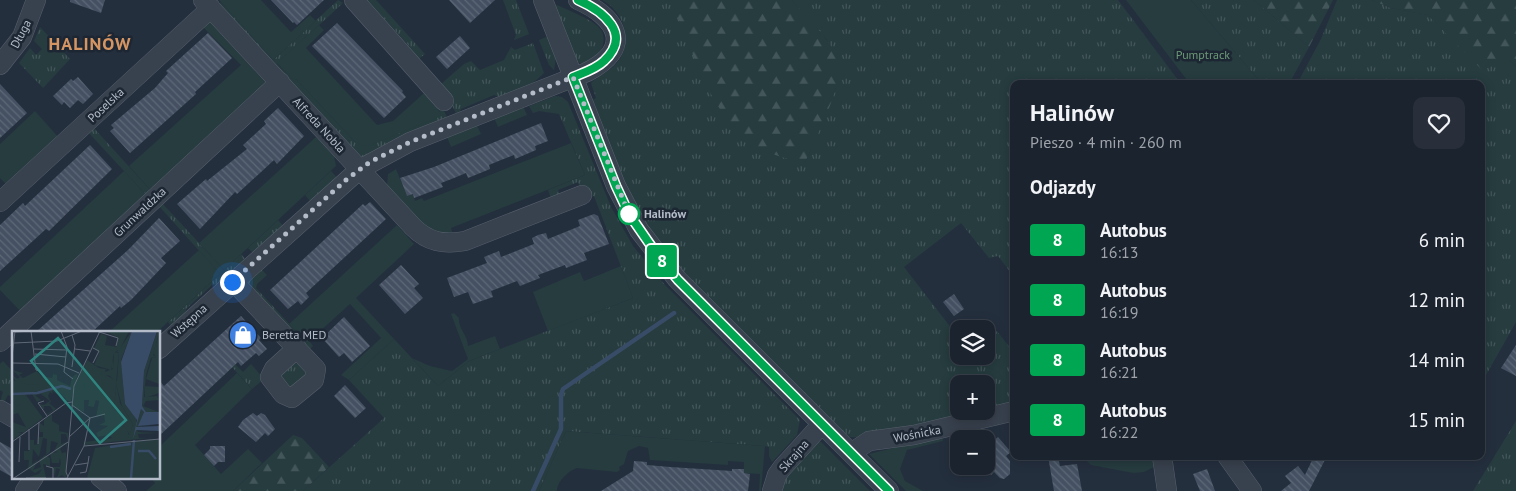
<!DOCTYPE html>
<html lang="pl">
<head>
<meta charset="utf-8">
<style>
	body { margin:0; font-family:"PT Sans",sans-serif; background:#282f3a; color:#f1f3f6; height:100vh; display:flex; flex-direction:column; font-size:19px; white-space:nowrap }
	* { box-sizing:border-box; margin:0 }
	p { font-size:16px; color:#a0a4aa }
	.icon { flex:none; width:28px; height:28px; fill:none; stroke:currentColor; stroke-width:2; stroke-linecap:round; stroke-linejoin:round }
	.map { position:relative; flex:1; overflow:hidden }
	.drawer { position:absolute; left:1010px; top:80px; width:475px; height:380px; display:flex; flex-direction:column; background:#1b232e; border-radius:10px; box-shadow:0 2px 12px #0003,0 0 0 1px #39404a }
	.drawer>* { flex:none }
	.badge { padding:0 10px; border-radius:4px; font-size:18px; line-height:32px }
	.fabs { position:absolute; left:950px; top:320px; display:grid; gap:10px }
	.fabs a { display:grid; place-items:center; width:45px; height:45px; border-radius:10px; background:#1b232e; box-shadow:0 2px 12px #0003,0 0 0 1px #39404a; font-size:25px }
	.you { position:absolute; width:25px; height:25px; margin:-12px; border:4px solid #fff; border-radius:50%; background:#1a73e8; box-shadow:0 0 0 8px #1a73e833 }
	.map>.badge { position:absolute; translate:-50% -50%; box-shadow:0 0 0 2px #fff }
	h2 { padding:0 20px; font-size:19px; line-height:45px }
	.round { display:grid; place-items:center; flex:none; width:52px; height:52px; border-radius:10px; background:#282f3a }
	.overview { display:flex; align-items:center; justify-content:space-between; height:85px; padding:0 20px }
	h1 { font-size:24px; font-weight:600; line-height:38px }
	ul { padding:0; list-style:none }
	li { display:flex; align-items:center; gap:15px; height:60px; padding:0 20px }
	li div { flex:1 }
	li b { display:block; font-size:19px }
	li em { font-style:normal }
	li .badge { min-width:55px; font-weight:700; text-align:center }
	.map>svg:first-child { display:block }
	.grass { fill:url(#grass-tufts) }
	.forest { fill:url(#forest-firs) }
	.green { fill:#263c3f }
	.lines { fill:none; stroke-linecap:round; stroke-linejoin:round }
	.stream { stroke:#394c67; stroke-width:4.5 }
	.building { fill:url(#building-back-hatch) }
	.minor-casing { stroke:#565f6c; stroke-width:20 }
	.minor { stroke:#38414e; stroke-width:19 }
	.line-casing { stroke:#fff; stroke-width:11 }
	.line { stroke:#00a651; stroke-width:8 }
	.walk { stroke:#b4bcc9; stroke-width:5; stroke-dasharray:0 9 }
	.stop-dot { fill:#fff; stroke:#00a651; stroke-width:2.5 }
	.labels { text-anchor:middle; stroke-width:5; stroke-linejoin:round; paint-order:stroke }
	.street-label { font-size:12px; fill:#b4bcc9; stroke:#1d2633 }
	.park-label { font-size:12px; fill:#6b9a76; stroke:#1d2633 }
	.stop-label { font-size:12px; font-weight:bold; fill:#b4bcc9; stroke:#1d2633; text-anchor:start }
	.poi-label { font-size:12px; fill:#b4bcc9; stroke:#1d2633; text-anchor:start }
	.district-label { font-size:18px; font-weight:bold; letter-spacing:1px; fill:#d59563; stroke:#1d2633 }
	.inset-river { fill:none; stroke:#394c67; stroke-width:2.5 }
	.inset-road { fill:none; stroke:#5e6776; stroke-width:1 }
	.view { fill:#308480; fill-opacity:0.15; stroke:#308480; stroke-width:2.5 }
	.inset-edge { fill:none; stroke:#b4bcc9; stroke-width:2.5 }
</style>
</head>
<body>
<div class="map">
<svg width="1516" height="491" viewBox="0 0 1516 491">
	<defs>
		<pattern id="grass-tufts" width="24" height="20" patternUnits="userSpaceOnUse" patternTransform="scale(1.25)"><rect width="24" height="20" fill="#263c3f"/><path d="M3 7l-1-3M5 7V3M7 7l1-3M15 17l-1-3M17 17v-4M19 17l1-3" fill="none" stroke="#435659"/></pattern>
		<pattern id="forest-firs" width="22" height="20" patternUnits="userSpaceOnUse" patternTransform="scale(1.25)"><rect width="22" height="20" fill="#263c3f"/><path d="M5 1l3.5 6h-7zM16 11l3.5 6h-7z" fill="#435659"/></pattern>
		<pattern id="building-back-hatch" width="6" height="6" patternUnits="userSpaceOnUse" patternTransform="scale(1.25)"><rect width="6" height="6" fill="#455162"/><path d="M-1 5l2 2M0 0l6 6M5-1l2 2" fill="none" stroke="#5d6877"/></pattern>
	</defs>
	<rect width="100%" height="100%" fill="#242f3e"/>
	<!-- grass -->
	<path class="grass" d="M338,0L343,3L277,64L294,80L296,79L356,143L440,112L424,93L427,90L443,109L449,121L361,158L219,4L221,2L273,60Z
		M367,0H376L425,54L419,59L408,55L410,47Z
		M503,0H516L529,34L514,40L516,35Z
		M602,0H668L805,163L836,88L827,40L792,0H1118L1181,84H1014V277L998,256L989,258L961,223L904,267L959,338V356H986V340L997,331L1014,353V405L986,411V384H959V411H984C955,418 869,443 844,436L674,265L634,207L591,101L596,98L591,83C598,75 609,72 616,64C634,43 625,12 602,0Z
		M1191,0H1254L1309,47L1289,84H1262Z
		M1337,0H1371L1391,8L1428,15L1464,50L1509,60L1516,66V322L1481,384V84H1297L1321,39Z
		M557,5C567,10 595,20 601,30C610,45 594,68 577,62L555,6Z
		M40,27L70,59L43,88L19,63L30,48L36,55L42,49L34,41Z
		M549,36L556,58L554,70L549,65L539,40Z
		M533,43L544,73L534,82L500,97L494,95L461,109L458,117L441,84L464,64L471,61L480,70L504,60L511,47L515,50Z
		M555,96L562,97L568,102L611,207L633,246L665,285L800,420L797,435L772,462L769,456V447L765,446L566,431L539,491H303L384,418L349,380L394,339L438,386L469,361L633,298L594,196L585,200L578,182L558,190L561,198L552,201L548,190L585,175L559,114L539,111L533,113L529,106Z
		M93,127L153,193L148,197L88,132Z
		M331,171L338,179L311,202L305,195Z
		M162,203L224,270L241,254L247,261L219,285H212L186,309L185,317L173,328L168,322L220,274L159,206Z
		M278,220L284,227L254,254L248,248Z
		M260,268L267,275L257,284L256,288L307,343L309,341L313,346L307,352L248,286L247,280Z
		M3,361L14,373V398L8,395L3,404L0,402L3,392L0,390V364Z
		M293,362L305,367L306,376L291,387L286,385L281,376Z
		M234,363L243,372L251,364L264,379L252,389L231,366Z
		M1516,421V491H1473Z
		M818,442H821L870,491H778L779,485Z"/>
	<!-- forest -->
	<path class="forest" d="M668,0H792C805,15 837,46 839,65C842,88 814,141 805,163C788,159 770,155 755,145C711,117 695,56 675,11Z
		M1254,0H1333L1309,47Z
		M1371,0H1516V66L1509,60L1482,70L1428,15L1391,8Z
		M293,435L302,438L329,467L303,491H233Z"/>
	<!-- green -->
	<path class="green" d="M219,0H261L291,32L310,15L316,21L273,60Z
		M1126,0H1191L1262,84H1190Z
		M210,22L265,82L262,91L153,193L129,166L241,65L202,26Z
		M319,25L324,30L306,48L377,125L393,121L424,93L440,112L441,116L371,145L364,146L356,143L296,79L294,81L277,63Z
		M523,106L527,115L498,127L494,118Z
		M35,111L60,139L7,185L0,178V144Z
		M477,125L481,134L451,147L447,137Z
		M316,137L334,156L336,166L224,270L199,243Z
		M571,143L585,175L451,228L454,238C430,240 403,202 387,185L388,174L396,169L407,196L413,194L415,201L422,198L424,201Z
		M124,171L148,197L23,314L0,290V287Z
		M397,225L414,244L356,298L394,339L349,380L341,375L381,338L350,304L307,343L289,324Z
		M199,250L220,274L157,332H109Z
		M621,266L633,298L548,331L533,292L580,272L584,281Z
		M454,313L459,318C458,329 468,335 468,346L495,336L500,349L469,361L438,386L412,358L430,366L452,371L468,359L451,314Z
		M237,373L252,389L195,445L221,474L248,449L262,463L233,491H146L155,483L150,477H159V447Z
		M566,431L765,446L761,491H759L760,474L744,473V462L728,461V465L650,460L648,448L639,446L628,451L624,464L619,467L620,470L617,472L577,468C568,471 557,482 557,491H539Z
		M942,436L943,441L907,450L900,469L905,481L923,491H906L869,454Z
		M1111,456H1156V466L1144,472L1133,473L1091,465L1087,461Z"/>
	<g class="lines">
		<!-- stream -->
		<path class="stream" d="M533,491L561,429V395L563,389L674,313"/>
	</g>
	<!-- building -->
	<path class="building" d="M70,0H105L101,13L70,2Z
		M271,0H324L297,25L294,22L293,23Z
		M449,0H495L470,23Z
		M337,23L403,91L402,92L406,97L384,118L312,46Z
		M208,33L232,58L195,92L196,94L130,153L110,131L114,128L111,125L155,88L168,73L166,71Z
		M460,36L470,48L447,69L436,57Z
		M78,77L93,94L83,104L78,100L70,108L64,102L62,105L53,96L71,79L73,81Z
		M0,84L27,113L0,138Z
		M278,108L304,136L277,164L274,160L237,194L235,192L200,229L177,204L206,179L207,181L247,149L243,145L266,124L264,121Z
		M541,123L548,141L535,146L536,150L515,159L514,155L501,160L489,165L490,169L468,178L466,173L454,178L441,183L443,187L414,198L413,194L407,196L400,178L434,167Z
		M90,145L112,169L49,231L46,229L0,271V225L23,203L25,206Z
		M370,202L386,219L306,293L309,297L301,305L298,301L288,309L270,290L363,204L365,206Z
		M594,214L598,216L609,244L584,253L587,260L566,268L565,265L538,275L540,278L520,286L517,281L491,291L493,297L473,304L468,292L454,297L447,278L487,263L484,257L499,251L501,257L534,244L532,238L538,235L546,233L548,239L580,226L578,220Z
		M159,218L180,241L161,258L166,263L131,300L121,308L120,306L92,332H36L128,250Z
		M401,265L419,284L414,288L423,298L405,314L379,285Z
		M954,294L964,309L954,316L943,302Z
		M241,316L261,338L259,340L267,349L259,356L256,353L241,366L238,362L159,436V380L164,386Z
		M344,317L370,346L352,362L344,353L339,357L322,338Z
		M1516,345V376L1501,368Z
		M345,385L366,408L355,418L334,396Z
		M253,413L257,416L261,413L265,415L275,429L268,436L265,433L256,442L238,427L243,420Z
		M998,437L1011,452L1006,456L1010,461V474L1004,479L1000,478L994,472L991,475L986,469V447Z
		M0,442L14,450V478L0,470Z
		M210,446H225V462H218L214,466L204,455L210,449Z
		M1048,456H1058L1060,466L1077,464L1082,491H1054Z
		M1314,456H1327L1309,491H1281L1291,483L1285,476L1298,466L1305,475Z
		M634,461L647,462V465L670,467L732,471V469H744V473L750,474L748,491H601L633,471Z
		M1207,469L1215,491H1200L1193,474Z"/>
	<g class="lines">
		<defs>
			<path id="minor" d="M203,0L413,227C428,242 444,245 465,241L582,195
				M354,0L444,101
				M543,0L616,186L639,230L677,279L889,491
				M0,65L22,37L36,0
				M0,202L211,8
				M233,281L314,367L316,369L314,380L292,398L283,394L270,377L274,369L297,348
				M0,342L280,82
				M159,349L360,169L410,142L587,72C634,48 618,18 578,0
				M0,410L14,418
				M851,453L869,441L914,435L1014,411
				M1162,456L1167,491
				M1227,456L1252,491
				M100,477L117,491
				M25,491L34,477
				M772,491L777,475L782,468L822,424"/>
		</defs>
		<!-- minor casing -->
		<use href="#minor" class="minor-casing"/>
		<!-- minor -->
		<use href="#minor" class="minor"/>
	</g>
	<g class="lines">
		<defs>
			<path id="line" d="M578,0C603,11 633,34 604,61C596,69 583,73 573,77L616,186L629,214L658,256L678,280L889,491"/>
		</defs>
		<!-- line casing -->
		<use href="#line" class="line-casing"/>
		<!-- line -->
		<use href="#line" class="line"/>
		<!-- walk -->
		<path class="walk" d="M232,282L347,179L370,162L410,142L573,77L629,214"/>
	</g>
	<!-- icons -->
	<defs>
		<symbol id="shop-disc" viewBox="-11 -11 22 22"><circle r="9.5" fill="#3f7fe0" stroke="#1d2633"/><path d="M-5-2.5h2.3a2.7 3.5 0 0 1 5.4 0H5L5.5 6h-11ZM-1.5-2.5h3a1.5 2.3 0 0 0-3 0Z" fill="#fff"/></symbol>
	</defs>
	<g fill-rule="evenodd">
		<use href="#shop-disc" x="227" y="319" width="32" height="32"/>
	</g>
	<!-- markers -->
	<circle class="stop-dot" cx="629" cy="214" r="10"/>
	<g class="labels">
		<!-- street labels -->
		<g class="street-label">
			<text transform="translate(21 34) rotate(-62)" y="4">Długa</text>
			<text transform="translate(106 105) rotate(-43)" y="4">Poselska</text>
			<text transform="translate(319 125) rotate(47)" y="4">Alfreda Nobla</text>
			<text transform="translate(140 212) rotate(-43)" y="4">Grunwaldzka</text>
			<text transform="translate(189 321) rotate(-42)" y="4">Wstępna</text>
			<text transform="translate(917 434) rotate(-11)" y="4">Wośnicka</text>
			<text transform="translate(794 456) rotate(-49)" y="4">Skrajna</text>
		</g>
		<!-- park labels -->
		<g class="park-label">
			<text x="1203" y="59">Pumptrack</text>
		</g>
		<!-- stop labels -->
		<g class="stop-label">
			<text x="644" y="218">Halinów</text>
		</g>
		<!-- poi labels -->
		<g class="poi-label">
			<text x="262" y="339">Beretta MED</text>
		</g>
		<!-- district labels -->
		<g class="district-label">
			<text x="90" y="50">HALINÓW</text>
		</g>
	</g>
	<!-- overview -->
	<g transform="translate(12 331)">
		<rect width="148" height="148" fill="#242f3e"/>
		<path d="M93,0H107V8L105,20H106L120,0L109,29L113,73L124,87V95L129,78L132,81L127,95L147,93L124,96L126,101L147,102L126,103L127,107H135L73,114V111L100,107L97,104L86,106L84,102L96,95L87,94L93,91L92,84L84,86L87,70L84,69L82,76L76,75L77,69H72V81L60,75L62,56L75,29L87,37L99,39L100,27L90,25L82,17L89,3L95,5L93,14L105,16L107,7ZM104,20L107,22L105,50L94,44L93,39L102,37L100,26ZM104,53L110,75L121,93L117,104L107,79L103,80ZM145,1L147,2L141,24L145,26L139,27L134,44L132,66L145,65L147,69L134,70L131,75L147,81H134L130,75L132,40ZM0,39L11,42L7,44L11,47L25,40L29,45L40,47L41,43L45,44V49L58,55L60,46L66,42L59,70H56L48,58L14,62L13,68L5,76L0,72V48L3,50L8,46ZM40,83V90L47,94V100L56,102V110L54,103H49V113L55,111V118L54,112L48,118L50,122L54,121V147L50,144L45,147L48,138L44,137L43,145L40,136H48L49,132L48,127L47,132H40L38,122L46,121L42,120L46,112L39,110L38,121L34,124L35,108L31,107L27,126L21,118L20,133L26,129L21,139L29,136L27,129L33,124L38,127V135L31,133L34,147L17,146L27,143L30,138L23,142L16,137L17,129H12V120H17L18,109H22V114L26,113L27,106H31V101H28V92L32,95V89Z" fill="#263c3f" fill-rule="evenodd"/>
		<path d="M107,0H117L107,20L104,19ZM147,4V53L134,48L140,27L144,26L141,22ZM102,21L107,22L104,52L108,72L121,93L118,104L109,91L107,79L102,80L104,51L98,45L87,43L101,38ZM81,37V54L73,58L72,52ZM0,44L15,54L27,53L36,59L0,63V54L4,51ZM133,55L147,56V62L133,67ZM14,64L31,87L11,102L10,101H5L10,102L0,110V91L14,96L6,82L0,84V72L6,75Z" fill="#263c3f"/>
		<path d="M91,14L102,21L99,39L82,34ZM48,57L56,69L53,71H52L54,68L46,60L45,63L40,60L41,63L38,61L36,65L39,71L37,72L44,78L35,84L33,80L35,83L41,79L38,75H32V79L27,73L32,74L38,70L29,63L23,64L29,69L25,71L20,63ZM139,108L147,109V147H75L83,117Z" fill="#263c3f"/>
		<path d="M120,0H145L132,40L130,75L134,81H148L147,93L126,95L132,81L129,78L124,96L147,95V100L124,99L121,108L125,89L113,73L109,31Z" fill="#394c67"/>
		<path class="inset-river" d="M0,63L25,62L50,55L59,58M98,116L119,113M126,120H137L144,128M119,147L122,109"/>
		<path class="inset-road" d="M19,0L24,39L28,40M49,0L55,16L52,41L61,48M84,0L106,7L104,15M3,1L20,0M60,4L63,14L60,36M2,12L45,10L70,0M81,17L87,20L81,32M22,18L55,19M63,18L78,20M23,23L54,26M0,26L3,0M0,32L46,33L67,42M32,70L26,72L35,85M60,74L78,87M78,87L93,83M57,106L78,87M0,111L54,72L60,71M26,113L27,91M72,115L148,108M17,119V98M7,131L8,106M63,134L76,132L77,125M34,135L41,137V147M68,142L74,141L76,132M56,146L54,141L62,55L88,0M2,147L56,111M14,147H34M55,147L72,115L78,87"/>
		<path class="view" d="M46,7L114,89L88,112L19,30Z"/>
		<rect width="148" height="148" class="inset-edge"/>
	</g>
</svg>
<div class="fabs">
<a><svg class="icon" aria-label="layers" viewBox="0 0 24 24"><path d="M12 4l9 5-9 5-9-5zM3 14l9 5 9-5"/></svg></a>
<a>+</a>
<a>−</a>
</div>
<div class="you" style="left:232px;top:282px"></div>
<b class="badge" style="left:662px;top:261px;background:#00a651;color:#fff">8</b>
<section class="drawer">
<div class="overview"><div><h1>Halinów</h1><p>Pieszo · 4 min · 260 m</p></div><a class="round"><svg class="icon" aria-label="heart" viewBox="0 0 24 24"><path d="M12 20l-8-8c-3-5 5-10 8-4 3-6 11-1 8 4z"/></svg></a></div>
<h2>Odjazdy</h2>
<ul>
<li><span class="badge" style="background:#00a651;color:#fff">8</span><div><b>Autobus</b><p>16:13</p></div><em>6 min</em></li>
<li><span class="badge" style="background:#00a651;color:#fff">8</span><div><b>Autobus</b><p>16:19</p></div><em>12 min</em></li>
<li><span class="badge" style="background:#00a651;color:#fff">8</span><div><b>Autobus</b><p>16:21</p></div><em>14 min</em></li>
<li><span class="badge" style="background:#00a651;color:#fff">8</span><div><b>Autobus</b><p>16:22</p></div><em>15 min</em></li>
</ul>
</section>
</div>
</body>
</html>
